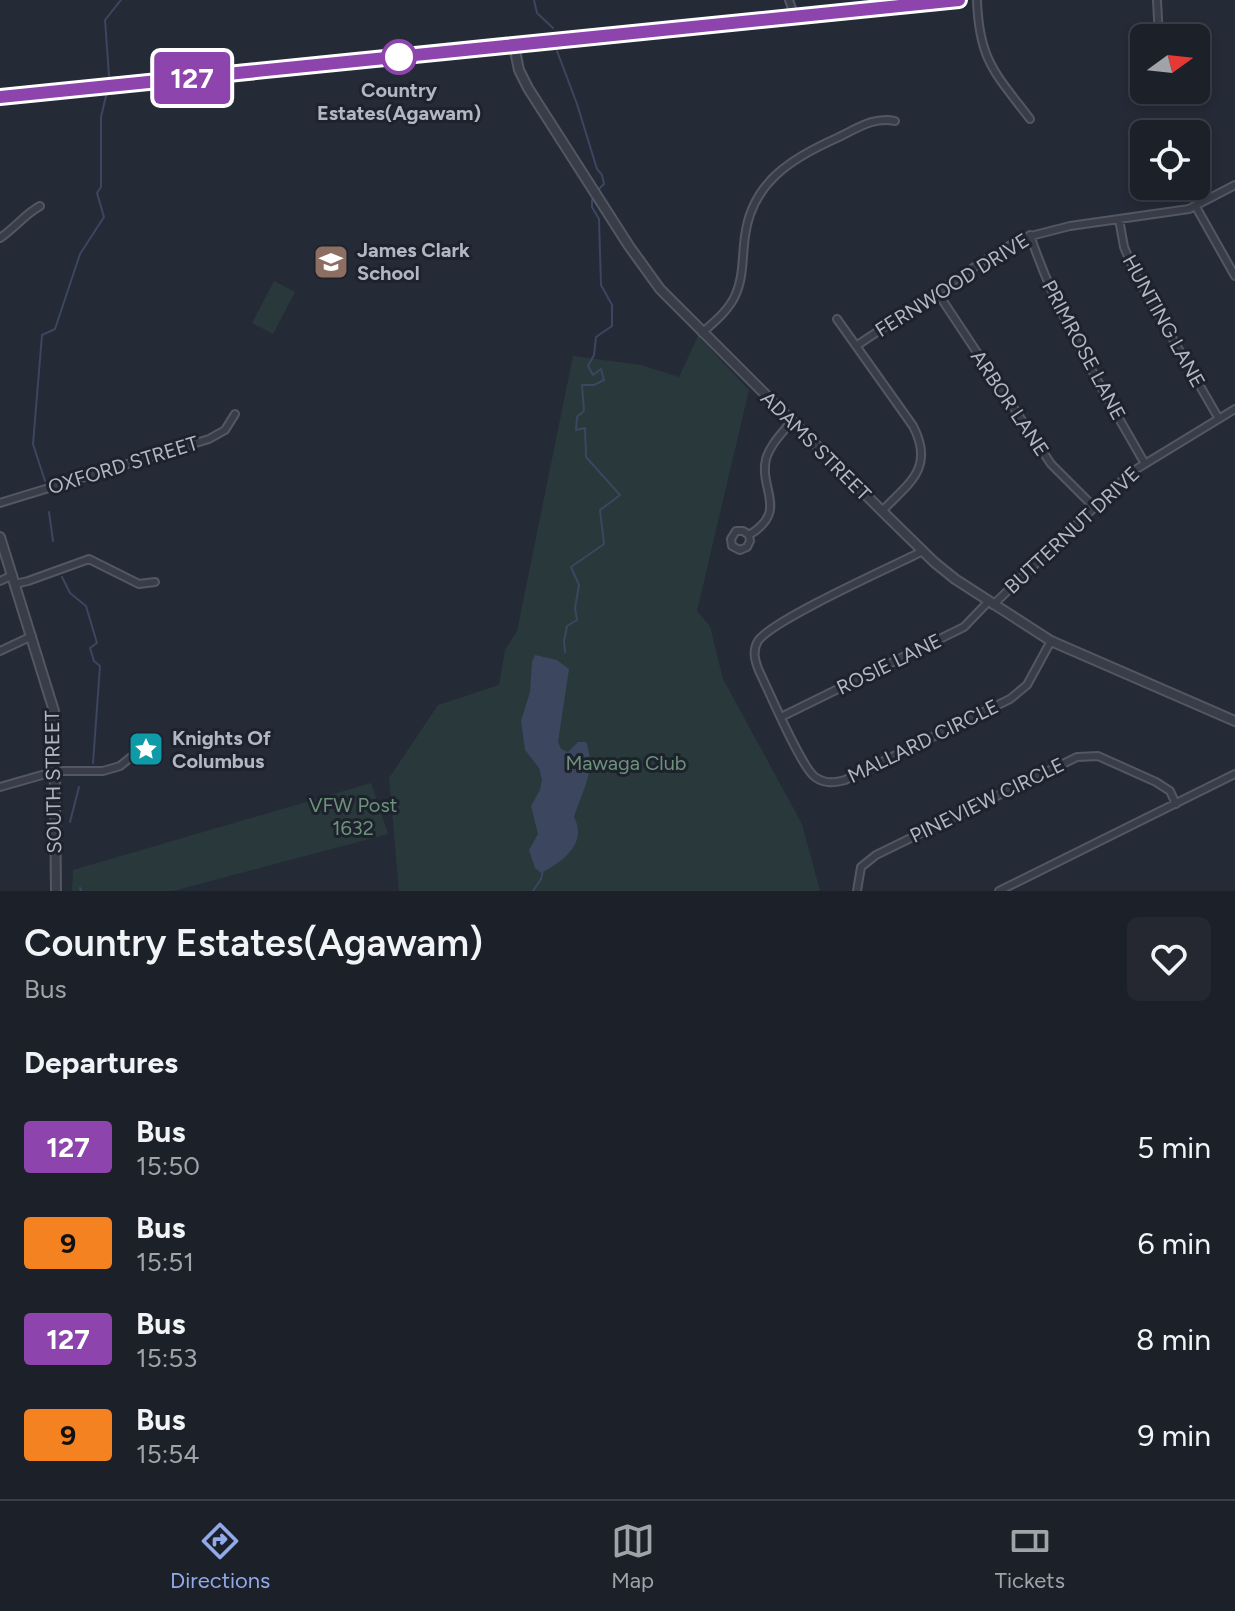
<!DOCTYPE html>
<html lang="en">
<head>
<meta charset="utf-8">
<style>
	body { margin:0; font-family:Figtree,sans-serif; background:#252831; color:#f1f3f6; height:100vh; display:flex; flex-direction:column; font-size:30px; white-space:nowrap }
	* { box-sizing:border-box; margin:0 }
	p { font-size:26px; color:#a0a3a8 }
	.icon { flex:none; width:44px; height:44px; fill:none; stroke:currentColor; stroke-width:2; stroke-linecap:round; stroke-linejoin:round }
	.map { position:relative; height:891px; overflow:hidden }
	.side { display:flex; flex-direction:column; background:#1c2029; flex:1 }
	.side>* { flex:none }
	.badge { padding:0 16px; border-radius:6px; font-size:28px; line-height:52px }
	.needle { width:52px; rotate:75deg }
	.controls { position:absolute; left:1130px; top:24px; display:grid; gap:16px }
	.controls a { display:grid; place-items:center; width:80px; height:80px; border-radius:12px; background:#1c2029; box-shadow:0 4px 12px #0003,0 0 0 2px #3a3e46; font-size:40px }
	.map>.badge { position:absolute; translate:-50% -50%; box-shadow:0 0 0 4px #fff }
	h2 { padding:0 24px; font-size:30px; line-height:72px }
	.round { display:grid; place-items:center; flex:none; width:84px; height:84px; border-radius:12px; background:#252831 }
	.summary { display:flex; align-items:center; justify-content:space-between; height:136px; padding:0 24px }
	h1 { font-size:38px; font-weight:600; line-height:60px }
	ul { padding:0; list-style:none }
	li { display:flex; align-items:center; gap:24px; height:96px; padding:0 24px }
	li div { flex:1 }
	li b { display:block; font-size:30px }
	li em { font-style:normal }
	li .badge { min-width:88px; font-weight:700; text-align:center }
	.dock { display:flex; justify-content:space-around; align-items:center; height:112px; border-top:2px solid #3a3e46; background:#1c2029; font-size:22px; color:#a0a3a8 }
	.dock a { display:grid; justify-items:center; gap:4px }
	.dock .selected { color:#92a9ea }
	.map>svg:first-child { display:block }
	.green { fill:#29383b }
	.water { fill:#3c465f }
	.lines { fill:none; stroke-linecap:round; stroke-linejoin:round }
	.stream { stroke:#3c465f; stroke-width:2 }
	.minor-casing { stroke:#535763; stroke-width:10 }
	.tertiary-casing { stroke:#535763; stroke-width:12 }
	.secondary-casing { stroke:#535763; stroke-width:13 }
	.minor { stroke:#383d48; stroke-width:6 }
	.tertiary { stroke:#383d48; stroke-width:8 }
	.secondary { stroke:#464b5a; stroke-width:9 }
	.line-casing { stroke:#fff; stroke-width:18 }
	.line { stroke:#8e44ad; stroke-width:12 }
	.stop-dot { fill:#fff; stroke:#8e44ad; stroke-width:4 }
	.labels { text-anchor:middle; stroke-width:6; stroke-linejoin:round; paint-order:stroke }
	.stop-label { font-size:20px; font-weight:bold; fill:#b3b7c4; stroke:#1d222d }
	.poi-label { font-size:20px; font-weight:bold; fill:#b3b7c4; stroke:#1d222d; text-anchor:start }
	.street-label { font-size:20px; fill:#b3b7c4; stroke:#1d222d }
	.park-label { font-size:20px; fill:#6d927a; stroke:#1d222d }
</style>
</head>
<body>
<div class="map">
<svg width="1235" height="891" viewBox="0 0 1235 891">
	<rect width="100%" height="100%" fill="#252a37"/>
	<!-- green -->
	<path class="green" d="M274,281L295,292L273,334L252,323Z
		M698,336L749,390L697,611L710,626L723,679L802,824L820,891H399L389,778L438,705L499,685L505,650L517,631L573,356L641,365L679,377Z
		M371,783L388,834L173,891H72L73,870Z"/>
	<!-- water -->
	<path class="water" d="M535,655L557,660L569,669L558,742L561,749L568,752L578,742H586C597,770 582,791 574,817C588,843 563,862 541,873L535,868L529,850L538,834L531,806L540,790L542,779L539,768L525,750L521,721L530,692L532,662Z"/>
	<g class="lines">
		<!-- stream -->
		<path class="stream" d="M534,0L537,13L553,28
			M557,51L577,104L597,169L602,175L604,184L599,189
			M109,76L105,20L121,0
			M45,481L33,444L42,335L55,329L80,254L104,217L97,193L101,187V117L106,96
			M49,512L53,541
			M62,577L70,593L86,606L97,643L90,648L94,661L100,666L93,763
			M565,652L564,641L567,626L577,620L575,608L579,585L571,567L604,544L600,510L620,495L586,457L585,428L576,430L577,417L584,411L582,385H594L604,380L601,369L593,375L588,366L594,355L596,337L612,326V305L601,285L599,219L592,207V200
			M70,822L79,787
			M80,888L81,891
			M533,891L541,879L543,870"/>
		<defs>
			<path id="minor" d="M789,0L795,17
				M977,0C979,60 995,73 1030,119
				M1157,0L1159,38
				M1167,90L1173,100
				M1196,207L1235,276
				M1119,219L1124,247L1137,277L1219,419
				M1030,235C1057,316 1102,388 1144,462
				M0,238C15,228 25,214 40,206
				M937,292L1051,464L1094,507
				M837,319L913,426C935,468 909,483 882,511
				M702,333C714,322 728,311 735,296C744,277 742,256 745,236C752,182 792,158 837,138C856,129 874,116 895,121
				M856,346L988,258L1023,238L1070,226L1189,209L1235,185
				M0,503L209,439L225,430L235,414
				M749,535L743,531H736L731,539L732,546L740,550L747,547L750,541L749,535C789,511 759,490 766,459C770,445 782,433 791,422
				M923,551C893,566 772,620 758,641C752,651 755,661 759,671C769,691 801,767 815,777C825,784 834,783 845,780L1010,699L1027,685L1051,641
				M0,581L13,575
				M15,584L28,581L89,559L139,584L155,582
				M993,605L1130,473L1235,409
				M0,651L32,636
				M781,717L964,627L988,602
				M0,787L56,771H103L120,766L151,741
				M857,891L861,867L876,855L1077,757L1098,756L1156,782L1170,791L1176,804
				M999,891L1235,774"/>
			<path id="tertiary" d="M514,46L519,70L528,88L629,246L660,289L882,511L934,562L955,579L1051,641L1235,721
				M0,537L54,711L56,891"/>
			<path id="secondary" d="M0,97L959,0"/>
		</defs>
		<!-- minor casing -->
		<use href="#minor" class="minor-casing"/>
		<!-- tertiary casing -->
		<use href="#tertiary" class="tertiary-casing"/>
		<!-- secondary casing -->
		<use href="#secondary" class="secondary-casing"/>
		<!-- minor -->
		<use href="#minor" class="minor"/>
		<!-- tertiary -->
		<use href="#tertiary" class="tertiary"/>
		<!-- secondary -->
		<use href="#secondary" class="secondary"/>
	</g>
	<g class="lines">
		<defs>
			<path id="line" d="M0,97L959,0"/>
		</defs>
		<!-- line casing -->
		<use href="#line" class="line-casing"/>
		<!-- line -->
		<use href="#line" class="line"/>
	</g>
	<!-- icons -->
	<defs>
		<symbol id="school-square" viewBox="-11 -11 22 22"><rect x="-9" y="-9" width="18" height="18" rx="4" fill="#8d6e63" stroke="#1d222d"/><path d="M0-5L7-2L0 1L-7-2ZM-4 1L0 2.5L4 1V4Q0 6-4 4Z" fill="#fff"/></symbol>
		<symbol id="sight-square" viewBox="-11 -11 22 22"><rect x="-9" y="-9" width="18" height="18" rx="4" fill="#0f9aa8" stroke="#1d222d"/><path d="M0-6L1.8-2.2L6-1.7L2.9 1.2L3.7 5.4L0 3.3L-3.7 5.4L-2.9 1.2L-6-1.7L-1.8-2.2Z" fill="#fff"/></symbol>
	</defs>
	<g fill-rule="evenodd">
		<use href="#school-square" x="311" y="242" width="40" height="40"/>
		<use href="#sight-square" x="126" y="729" width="40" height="40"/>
	</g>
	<!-- markers -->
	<circle class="stop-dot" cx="399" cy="57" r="16"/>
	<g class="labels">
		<!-- stop labels -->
		<g class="stop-label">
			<text x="399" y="97">Country<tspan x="399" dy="23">Estates(Agawam)</tspan></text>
		</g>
		<!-- poi labels -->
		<g class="poi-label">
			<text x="357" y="257">James Clark<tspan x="357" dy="23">School</tspan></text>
			<text x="172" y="745">Knights Of<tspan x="172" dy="23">Columbus</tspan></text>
		</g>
		<!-- street labels -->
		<g class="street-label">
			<text transform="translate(952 285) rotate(-32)" y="7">FERNWOOD DRIVE</text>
			<text transform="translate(1164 321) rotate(61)" y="7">HUNTING LANE</text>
			<text transform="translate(1084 350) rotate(62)" y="7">PRIMROSE LANE</text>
			<text transform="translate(1010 403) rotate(56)" y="7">ARBOR LANE</text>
			<text transform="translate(816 446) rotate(45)" y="7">ADAMS STREET</text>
			<text transform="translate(123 465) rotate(-17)" y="7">OXFORD STREET</text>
			<text transform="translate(1072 530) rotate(-43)" y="7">BUTTERNUT DRIVE</text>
			<text transform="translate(889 664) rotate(-26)" y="7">ROSIE LANE</text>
			<text transform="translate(923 741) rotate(-26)" y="7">MALLARD CIRCLE</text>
			<text transform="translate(53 782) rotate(-91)" y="7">SOUTH STREET</text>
			<text transform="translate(987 800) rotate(-26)" y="7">PINEVIEW CIRCLE</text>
		</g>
		<!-- park labels -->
		<g class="park-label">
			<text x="626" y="770">Mawaga Club</text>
			<text x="353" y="812">VFW Post<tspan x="353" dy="23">1632</tspan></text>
		</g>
	</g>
</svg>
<div class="controls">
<a><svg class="needle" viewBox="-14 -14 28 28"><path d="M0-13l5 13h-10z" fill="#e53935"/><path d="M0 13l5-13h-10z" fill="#a0a3a8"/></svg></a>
<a><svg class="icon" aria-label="locate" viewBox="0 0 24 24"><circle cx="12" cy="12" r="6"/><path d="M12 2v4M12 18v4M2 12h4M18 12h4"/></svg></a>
</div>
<b class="badge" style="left:192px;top:78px;background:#8e44ad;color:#fff">127</b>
</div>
<section class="side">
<div class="summary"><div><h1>Country Estates(Agawam)</h1><p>Bus</p></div><a class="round"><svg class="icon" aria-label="heart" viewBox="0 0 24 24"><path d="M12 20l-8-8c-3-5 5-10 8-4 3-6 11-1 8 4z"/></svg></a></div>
<h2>Departures</h2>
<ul>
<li><span class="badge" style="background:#8e44ad;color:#fff">127</span><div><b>Bus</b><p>15:50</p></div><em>5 min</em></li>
<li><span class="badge" style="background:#f58220;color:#111">9</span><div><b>Bus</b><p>15:51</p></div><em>6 min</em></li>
<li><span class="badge" style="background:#8e44ad;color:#fff">127</span><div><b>Bus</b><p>15:53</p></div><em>8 min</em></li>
<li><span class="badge" style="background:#f58220;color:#111">9</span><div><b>Bus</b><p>15:54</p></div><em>9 min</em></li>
</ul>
</section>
<nav class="dock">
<a class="selected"><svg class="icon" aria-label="directions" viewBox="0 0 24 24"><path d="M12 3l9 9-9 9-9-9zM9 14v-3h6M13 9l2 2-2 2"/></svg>Directions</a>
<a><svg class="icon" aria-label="map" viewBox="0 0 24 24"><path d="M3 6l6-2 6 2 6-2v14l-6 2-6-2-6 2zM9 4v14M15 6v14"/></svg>Map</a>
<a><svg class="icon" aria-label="tickets" viewBox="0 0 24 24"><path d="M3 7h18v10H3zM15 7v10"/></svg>Tickets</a>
</nav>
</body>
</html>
